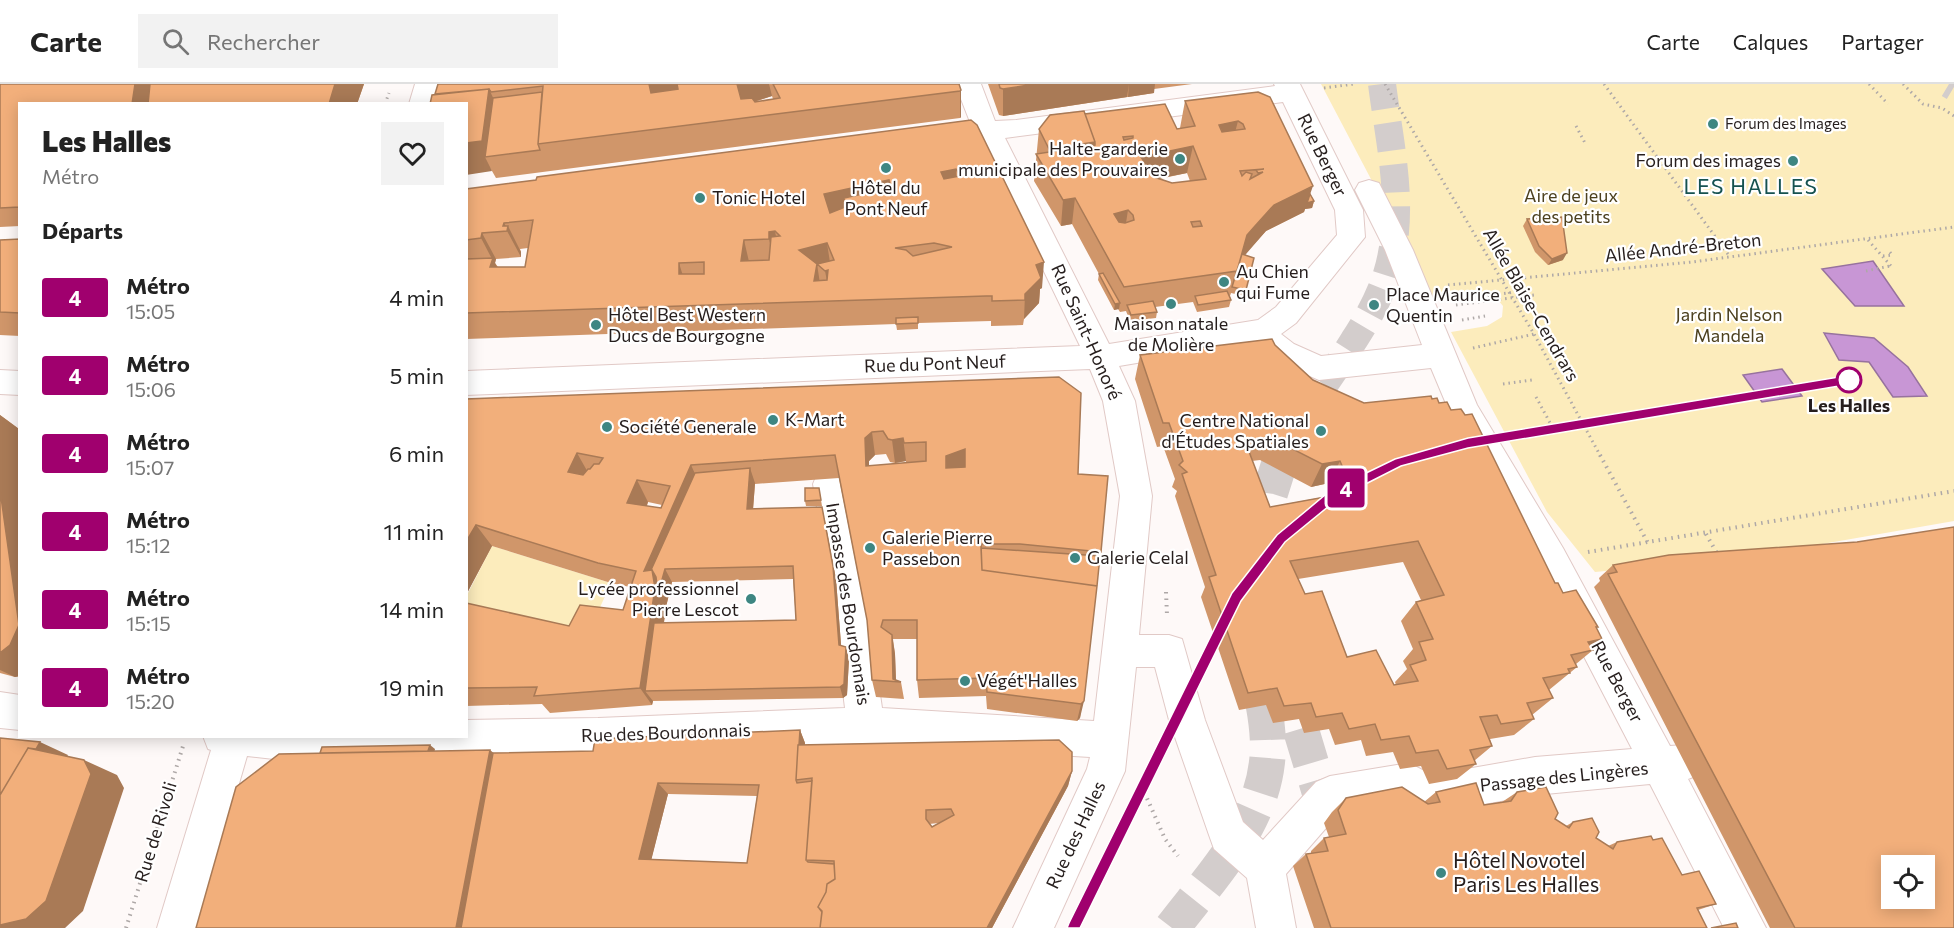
<!DOCTYPE html>
<html lang="fr">
<head>
<meta charset="utf-8">
<style>
	body { margin:0; font-family:Commissioner,sans-serif; background:#f2f2f2; color:#222; height:100vh; display:flex; flex-direction:column; font-size:22px; white-space:nowrap }
	* { box-sizing:border-box; margin:0 }
	p { font-size:20px; color:#767676 }
	.icon { flex:none; width:33px; height:33px; fill:none; stroke:currentColor; stroke-width:2; stroke-linecap:round; stroke-linejoin:round }
	.map { position:relative; flex:1; overflow:hidden }
	.side { position:absolute; left:18px; top:18px; width:450px; height:636px; display:flex; flex-direction:column; background:#fff; border-radius:0px; box-shadow:0 3px 15px #0003 }
	.side>* { flex:none }
	.badge { padding:0 12px; border-radius:4px; font-size:21px; line-height:39px }
	.fabs { position:absolute; left:1881px; top:771px; display:grid; gap:12px }
	.fabs a { display:grid; place-items:center; width:54px; height:54px; border-radius:0px; background:#fff; box-shadow:0 3px 15px #0003; font-size:30px }
	.map>.badge { position:absolute; translate:-50% -50%; box-shadow:0 0 0 3px #fff }
	h2 { padding:0 24px; font-size:22px; line-height:54px }
	.round { display:grid; place-items:center; flex:none; width:63px; height:63px; border-radius:0px; background:#f2f2f2 }
	.head { display:flex; align-items:center; justify-content:space-between; height:102px; padding:0 24px }
	h1 { font-size:28px; font-weight:800; line-height:45px }
	ul { padding:0; list-style:none }
	li { display:flex; align-items:center; gap:18px; height:78px; padding:0 24px }
	li div { flex:1 }
	li b { display:block; font-size:22px }
	li em { font-style:normal }
	li .badge { min-width:66px; font-weight:700; text-align:center }
	header { display:flex; align-items:center; gap:36px; box-sizing:border-box; height:84px; padding:0 30px; background:#fff; border-bottom:2px solid #e0e0e0 }
	header strong { font-size:28px }
	nav { display:flex; gap:33px; margin-inline-start:auto; font-size:21px }
	.search { width:420px; height:54px; background:#f2f2f2; display:flex; align-items:center; gap:15px; box-sizing:border-box; padding:0 21px; border-radius:0px; color:#767676; font-size:22px }
	.map>svg:first-child { display:block }
	.green { fill:#fcecbc }
	.water { fill:#c896d5; stroke:#97729e; stroke-width:1.5 }
	.lines { fill:none; stroke-linecap:round; stroke-linejoin:round }
	.minor-tunnel-far1 { stroke:#d3cdcc; stroke-width:28; stroke-dasharray:28 14; stroke-linecap:butt }
	.minor-tunnel { stroke:#d3cdcc; stroke-width:36; stroke-dasharray:36 18; stroke-linecap:butt }
	.minor-casing { stroke:#e1c9c6; stroke-width:2 }
	.path-far1 { stroke:#aea8a7; stroke-width:3; stroke-dasharray:1.5 4; stroke-linecap:butt }
	.path { stroke:#aea8a7; stroke-width:4; stroke-dasharray:1.5 5; stroke-linecap:butt }
	.minor { fill:#fff; fill-rule:evenodd }
	.wall { fill:#d0966a; fill-rule:evenodd }
	.shaded-wall { fill:#a97a56 }
	.building { fill:#f2af7b; stroke:#a97a56; stroke-width:1.5; fill-rule:evenodd }
	.line { fill:#a0006e; stroke:#fff; stroke-width:1.5 }
	.poi-dot { fill:#3e8682; stroke:#fff; stroke-width:2 }
	.stop-dot { fill:#fff; stroke:#a0006e; stroke-width:3 }
	.labels { text-anchor:middle; stroke-width:4.5; stroke-linejoin:round; paint-order:stroke }
	.far-poi-label { font-size:15px; fill:#261e1d; stroke:#fff; text-anchor:start }
	.poi-label { font-size:18px; fill:#261e1d; stroke:#fff; text-anchor:start }
	.street-label { font-size:18px; fill:#261e1d; stroke:#fff }
	.park-label { font-size:18px; fill:#4c401e; stroke:#fff }
	.stop-label { font-size:18px; font-weight:bold; fill:#261e1d; stroke:#fff }
	.quarter-label { font-size:21px; letter-spacing:1.5px; fill:#165250; stroke:#fff }
	.near-poi-label { font-size:21px; fill:#261e1d; stroke:#fff; text-anchor:start }
</style>
</head>
<body>
<header>
<strong>Carte</strong>
<div class="search"><svg class="icon" aria-label="search" viewBox="0 0 24 24"><circle cx="10" cy="10" r="6"/><path d="M15 15l6 6"/></svg>Rechercher</div>
<nav><a>Carte</a><a>Calques</a><a>Partager</a></nav>
</header>
<div class="map">
<svg width="1954" height="844" viewBox="0 0 1954 844">
	<rect width="100%" height="100%" fill="#fef9f8"/>
	<!-- green -->
	<path class="green" d="M1321,0H1954V437L1743,474L1595,488L1547,428L1451,248L1487,242L1502,233L1503,222C1486,199 1458,211 1434,215Z
		M492,462L611,499L583,561L467,534V511Z"/>
	<!-- water -->
	<path class="water" d="M1873,177L1904,222H1855L1822,185Z
		M1824,249L1874,254L1908,283L1927,312L1893,313L1869,278L1839,276Z
		M1782,285L1802,312L1762,318L1743,291Z"/>
	<g class="lines">
		<!-- minor-tunnel-far1 -->
		<path class="minor-tunnel-far1" d="M1949,0L1954,3
			M1282,373C1300,331 1330,295 1354,256C1371,230 1387,200 1392,169C1403,114 1389,55 1382,0"/>
		<!-- minor-tunnel -->
		<path class="minor-tunnel" d="M1263,463L1270,409L1282,371
			M1285,593L1329,739
			M1172,844C1210,794 1260,743 1267,678C1271,644 1261,610 1255,577"/>
		<defs>
			<path id="minor" d="M415,0H441L435,20H409Z
				M955,0H981L995,37L1016,36L1275,2L1274,0H1300L1363,126L1365,153L1296,239L1281,250L1294,260L1321,272L1422,261L1385,166L1355,106L1359,99L1369,96L1379,99L1413,166L1477,321L1563,464L1670,662L1683,661L1696,666L1702,679L1696,692L1688,695L1766,844H1724L1650,700L1535,711L1428,730L1405,718L1340,728L1286,790L1296,844H1256L1247,794L1214,765L1209,751L1169,636L1155,583H1136L1125,687L1054,844H1013L1087,685L1090,673L866,659L598,670L274,675L247,672L197,844H157L211,666L208,665L203,652H466V636L598,634L845,624L828,488L813,400L817,390L829,386L841,390L845,400L862,488L882,624L1094,637L1120,412L1103,317L1090,285L466,311V287L1080,262L980,55L959,53L955,47L959,41L970,38ZM1283,18L1335,126L1337,151L1276,223L1258,236L1109,260L1005,54ZM1250,260L1272,276L1319,296L1431,284L1452,334L1539,486L1632,665L1535,673L1432,691L1409,679L1330,692L1316,698L1263,756L1243,738L1205,636L1182,555L1169,551H1139L1152,412L1135,317L1119,282Z
				M0,286L20,287V311L0,310Z
				M0,608L20,611V646L0,644Z"/>
		</defs>
		<!-- minor casing -->
		<use href="#minor" class="minor-casing"/>
		<!-- path-far1 -->
		<path class="path-far1" d="M1385,0L1534,250L1601,373
			M1604,0L1730,173
			M1869,0L1888,20
			M1903,0L1923,20L1942,24L1954,32
			M1324,4L1354,0
			M385,20L389,9
			M1576,42L1585,59
			M1868,156L1891,182
			M1883,172L1892,171L1889,167
			M1866,187L1890,182
			M1448,201L1692,178L1954,143
			M1455,216L1531,206
			M1456,221L1534,211
			M1462,236L1485,232
			M1473,264L1534,250
			M1503,300L1532,296
			M1536,313L1555,348"/>
		<!-- path -->
		<path class="path" d="M1600,371L1648,459
			M1706,450L1718,471
			M1588,468L1954,407
			M1166,508L1167,531
			M1137,707L1146,712L1165,755L1178,772
			M126,844L184,659"/>
		<!-- minor -->
		<use href="#minor" class="minor"/>
	</g>
	<!-- wall -->
	<path class="wall" d="M0,0H364L357,20H20V142L0,143Z
		M438,0H959L961,6V33L960,34L496,94L492,87L435,10ZM772,12L773,15L757,17Z
		M988,0H1192L1154,5V9L1003,32L999,31Z
		M1258,8L1314,117L1312,124L1305,125L1304,128L1266,147L1244,171L1246,206L1244,212L1231,209L1230,212L1231,216L1229,223L1197,228L1193,218L1155,223L1157,228L1156,234L1130,237L1126,227L1120,228L1118,225L1114,226L1098,196L1099,190L1072,140L1061,142L1034,97L1039,45L1085,30L1177,45L1180,44L1185,17ZM1187,89L1190,97L1172,99L1159,95Z
		M971,36L1042,204L1040,205L1039,219L1024,235L1023,241L991,242V237L918,239V245L897,246L896,240L466,255V105L536,96ZM528,164L525,183H498L495,179L496,175L521,173V168L520,165Z
		M1527,135L1563,176L1548,181L1535,168L1523,142Z
		M20,155V252L0,251V156Z
		M1275,261L1313,296L1364,319L1432,315L1451,326L1555,499L1563,509L1596,544L1592,564L1593,566L1576,580L1577,583L1549,606L1553,614L1532,631L1534,635L1514,651L1490,655L1492,662L1474,677L1476,680L1457,695L1429,700L1421,682L1400,685L1393,668L1366,672L1361,656L1335,661L1329,645L1304,649L1299,635L1273,639L1266,621L1239,626L1201,513L1205,503L1175,412L1177,407L1172,403L1175,395L1163,362L1157,363L1135,295L1140,271ZM1260,376L1311,403L1329,399L1334,411L1270,423L1252,377ZM1403,478L1421,516L1416,518L1401,537L1413,565L1403,577L1407,585L1395,598L1396,601H1394L1347,573L1305,510L1298,495Z
		M1059,293L1078,390L1101,468L1080,634L1077,637L987,625L986,612L919,614L917,596V555H893L895,570L896,596L901,598L904,615L876,613L872,596L867,536L839,394L755,400L753,425L825,437L836,495L841,561L849,575L847,611L843,614L653,617L652,621L550,629L542,620L466,622V519L569,542L623,526L630,503L611,499L492,462L466,511V315ZM886,370L890,378L895,379L906,377V379L869,382V377L875,371ZM648,418L662,421L661,424L647,422ZM793,495L796,536L664,539L666,523L672,498Z
		M0,331L19,345L20,350V592L15,593L0,589Z
		M819,404L822,422H806L805,417Z
		M1613,481L1954,844H1770L1594,503L1600,497L1599,494Z
		M800,646L805,659V661L1072,687L1068,702L992,844H196L435,665L434,667L493,669L593,667ZM668,710L757,712L747,779L651,776ZM939,739L932,743L929,740Z
		M1436,708L1484,721L1502,718L1517,708L1555,735L1566,742L1573,738L1608,762L1617,758L1653,756L1682,791L1716,820L1698,826L1707,844H1314L1293,782L1306,770L1311,769V767L1324,754L1329,753L1324,739L1332,728L1346,714L1424,718Z"/>
	<!-- shaded-wall -->
	<path class="shaded-wall" d="M135,0H152L149,20H132Z
		M335,0H364L357,20H329Z
		M649,0H680L681,3L659,36Z
		M736,0H769L772,12L741,22Z
		M1035,0H1129L1127,13L1003,32V5Z
		M1129,0H1155L1154,9L1128,13Z
		M489,5L503,35L485,73L492,87L466,91V59Z
		M961,6V33L960,34V7Z
		M1238,37L1231,64L1219,41Z
		M1095,58L1092,88L1048,90L1049,65Z
		M1193,62L1187,89L1136,99L1141,73Z
		M956,85L957,111L942,114L941,88Z
		M889,96L891,122L844,114L846,132L829,136L824,110Z
		M1313,102L1307,119L1314,117L1312,124L1305,125L1304,128L1266,147L1240,177L1247,151L1274,121Z
		M1075,114L1072,140L1061,142L1063,116Z
		M1128,126L1124,152L1114,130Z
		M504,139L508,146V142L521,168V173L507,147L503,142Z
		M775,147L780,173L775,181L769,155V148Z
		M482,149L496,175L495,179L506,199L490,183L492,175L481,154Z
		M744,156L750,182L741,177Z
		M827,159L831,185L830,212L825,187L817,180L821,206L819,217L799,166Z
		M1567,169L1563,176L1548,181L1552,175Z
		M1044,178L1042,204L1040,205L1039,219L1024,235L1025,210L1036,181Z
		M679,179L687,205L679,190Z
		M1120,219L1119,225L1114,226L1115,220Z
		M0,331L19,345L20,350V592L15,593L0,586Z
		M872,348L875,371L869,377V404L866,382L865,354Z
		M903,354L906,377L895,379L892,356Z
		M965,365V388L947,406L946,372Z
		M577,369L590,392L568,388Z
		M1340,377L1329,399L1311,403L1322,380Z
		M691,381L701,403L665,485L672,498L666,523L654,607H645L653,617L652,621L640,604L644,487Z
		M750,384L755,399L752,439L747,425Z
		M637,396L648,418L639,440L627,419Z
		M822,423L836,495L842,573L839,561Z
		M476,441L492,462L466,511V458Z
		M892,551L895,570L896,598L893,595Z
		M1602,555L1588,567V558Z
		M846,563L849,575L847,611L843,614L840,603Z
		M1084,617L1080,634L1077,637L1081,620Z
		M800,646L805,659L803,695L797,696Z
		M40,658L68,671L36,726L6,715Z
		M430,661L435,665L430,683L425,679Z
		M490,666L508,681L479,844H456Z
		M84,676L117,691L124,704L83,827L65,844H0V841Z
		M1072,687L1068,702L992,844H987Z
		M658,699L668,710L649,785L639,775Z"/>
	<!-- building -->
	<path class="building" d="M0,0H135L132,20H20V123L0,124Z
		M150,0H335L329,20H148Z
		M438,0H649L651,9L678,5L677,0H737L741,15L752,14L755,18L780,14L773,0H959L961,6L960,7L538,60L543,2L491,8L489,5L435,10Z
		M999,0H1035L1003,5L1000,4Z
		M489,5L482,57L466,59V20H430L432,11Z
		M542,8L538,60L540,66L485,73L493,14Z
		M1258,8L1270,13L1313,102L1274,121L1255,142L1247,151L1237,187L1124,203L1075,114L1063,116L1036,70L1095,61V58L1085,30L1165,20L1177,45L1195,42L1185,17ZM1238,37L1243,40L1245,45L1222,48L1219,41ZM1133,52V54L1124,56L1123,53ZM1193,62L1206,95L1172,99L1154,93L1141,73ZM1264,85L1256,86L1258,89L1263,88L1250,95L1252,90L1246,88L1242,92L1240,87ZM1128,126L1133,131L1134,136L1125,139L1119,138L1114,130ZM1200,137L1202,142L1193,143L1191,138Z
		M1084,27L1095,58L1049,65L1039,45L1050,31Z
		M971,36L977,41L1044,178L1036,181L1041,194L1025,210V216L992,217V212H986L466,229V175L493,174L490,183H525L533,136L504,139L503,142H508L507,147L482,149L481,154L466,156V105L536,96L537,93ZM956,85L960,92L944,95L941,88ZM889,96L891,104L844,114L845,123L830,129L824,110ZM775,147L780,152L771,153L769,176L741,177L744,156L769,155V148ZM827,159L834,176L817,180L825,187L828,186L827,196L814,197L817,180L799,166ZM934,159L952,163L913,172L906,166L895,164ZM704,178V190H679V179Z
		M1310,110L1314,117L1307,119Z
		M1562,133L1567,169L1552,175L1539,162L1527,135Z
		M20,155V229L0,228V156Z
		M1242,170L1254,174L1246,206L1232,203Z
		M1103,189L1120,219L1115,220L1099,190Z
		M1227,207L1231,216L1198,221L1195,212Z
		M1153,217L1157,228L1131,231L1127,221Z
		M918,233V239L896,240V234Z
		M1272,255L1275,261L1313,296L1364,319L1431,312L1432,315L1437,314L1439,319L1447,318L1451,326L1461,325L1465,331L1472,330L1555,499H1558L1563,509L1576,506L1598,543H1596L1602,555L1588,558L1593,566L1571,571L1577,583L1568,585L1570,589L1543,594L1553,614L1527,619L1534,635L1501,640L1497,631L1480,633L1492,662L1470,666L1476,680L1447,685L1438,666L1416,669L1409,652L1381,656L1375,640L1349,645L1342,629L1316,633L1311,619L1284,622L1277,604L1248,609L1209,493L1216,491L1182,390L1187,388L1179,381L1183,377L1169,339H1163L1140,271ZM1269,353L1322,380L1340,377L1353,408L1270,423L1245,357ZM1418,457L1444,511L1416,518L1433,555L1419,558L1426,576L1410,581L1418,597L1394,601L1376,566L1347,573L1322,507L1305,510L1290,477Z
		M1059,293L1081,309L1078,390L1108,392L1101,468L1020,460H981L982,486L1097,502L1084,617L1081,620L987,608L986,594L917,596V536H883L881,543L892,551L893,595L901,598L872,596L867,536L835,371L691,381L644,487L652,486L655,504L640,604L534,612L537,603L466,604V519L569,542L580,521L623,526L636,487L598,479L476,441L466,458V315ZM883,347L888,355L892,356L903,354L904,359L926,358V377L866,382L865,354L872,348ZM965,365V383L946,384V372ZM577,369L603,374L599,380H594L590,385H588L583,391L568,388ZM637,396L670,402L661,424L627,419Z
		M750,384L747,425L822,423L833,482L839,561L846,563L844,600L840,603L645,607L654,539L796,536L793,482L665,485L658,510L656,493L652,486H651L695,389Z
		M805,404H819L821,416L805,417Z
		M0,406L19,541L10,561L0,569Z
		M1954,443V844H1795L1608,490L1617,488L1613,481L1669,471L1857,458ZM1892,782H1924V814H1892Z
		M981,464L1100,472L1097,502L982,486Z
		M800,646L799,661H798L796,696L797,699L812,697L806,776L808,778L834,780L835,795L827,800L826,808L818,823L822,828L820,844H461L493,669L593,667L595,655ZM658,699L759,701L747,779L639,775Z
		M0,654L40,658L36,665L28,664L0,711Z
		M1059,656L1072,668V687L987,844H820L822,827L818,823L826,808L827,800L835,795L834,777L806,776L812,694L796,696L798,661ZM951,725L954,731L932,743L926,735V726Z
		M430,661L428,667L320,669L322,663Z
		M28,664L84,676L91,690L46,817L26,835L0,841V711Z
		M490,666L456,844H196L236,703L279,670Z
		M1476,699L1484,721L1511,717L1517,708L1546,703L1558,729L1555,735L1569,744L1573,738L1592,734L1599,748L1596,754L1613,765L1617,758L1651,752L1653,756L1662,754L1682,791L1699,787L1716,820L1697,824L1707,844H1331L1306,770L1328,767L1324,754L1346,750L1338,726L1346,714L1402,703L1428,720L1440,718L1436,708Z
		M1736,839L1738,844H1711Z"/>
	<!-- line -->
	<path class="line" d="M1857,290L1862,294L1857,299L1468,364L1401,382L1340,413L1285,458L1241,517L1080,844H1067L1069,839L1232,509L1277,451L1331,406L1395,375L1468,354Z"/>
	<!-- markers -->
	<g class="poi-dot">
		<circle cx="1713" cy="40" r="6"/>
		<circle cx="1180" cy="75" r="6"/>
		<circle cx="1793" cy="77" r="6"/>
		<circle cx="886" cy="84" r="6"/>
		<circle cx="700" cy="114" r="6"/>
		<circle cx="1224" cy="198" r="6"/>
		<circle cx="1171" cy="220" r="6"/>
		<circle cx="1374" cy="221" r="6"/>
		<circle cx="596" cy="241" r="6"/>
		<circle cx="773" cy="336" r="6"/>
		<circle cx="607" cy="343" r="6"/>
		<circle cx="1321" cy="347" r="6"/>
		<circle cx="870" cy="464" r="6"/>
		<circle cx="1075" cy="474" r="6"/>
		<circle cx="751" cy="515" r="6"/>
		<circle cx="965" cy="597" r="6"/>
		<circle cx="1441" cy="789" r="6"/>
	</g>
	<circle class="stop-dot" cx="1849" cy="296" r="12"/>
	<g class="labels">
		<!-- far-poi labels -->
		<g class="far-poi-label">
			<text x="1725" y="45">Forum des Images</text>
		</g>
		<!-- poi labels -->
		<g class="poi-label">
			<text x="1168" y="71" text-anchor="end">Halte-garderie<tspan x="1168" dy="21">municipale des Prouvaires</tspan></text>
			<text x="1781" y="83" text-anchor="end">Forum des images</text>
			<text x="886" y="110" text-anchor="middle">Hôtel du<tspan x="886" dy="21">Pont Neuf</tspan></text>
			<text x="712" y="120">Tonic Hotel</text>
			<text x="1236" y="194">Au Chien<tspan x="1236" dy="21">qui Fume</tspan></text>
			<text x="1386" y="217">Place Maurice<tspan x="1386" dy="21">Quentin</tspan></text>
			<text x="608" y="237">Hôtel Best Western<tspan x="608" dy="21">Ducs de Bourgogne</tspan></text>
			<text x="1171" y="246" text-anchor="middle">Maison natale<tspan x="1171" dy="21">de Molière</tspan></text>
			<text x="785" y="342">K-Mart</text>
			<text x="1309" y="343" text-anchor="end">Centre National<tspan x="1309" dy="21">d'Études Spatiales</tspan></text>
			<text x="619" y="349">Société Generale</text>
			<text x="882" y="460">Galerie Pierre<tspan x="882" dy="21">Passebon</tspan></text>
			<text x="1087" y="480">Galerie Celal</text>
			<text x="739" y="511" text-anchor="end">Lycée professionnel<tspan x="739" dy="21">Pierre Lescot</tspan></text>
			<text x="977" y="603">Végét'Halles</text>
		</g>
		<!-- street labels -->
		<g class="street-label">
			<text transform="translate(1322 71) rotate(64)" y="6">Rue Berger</text>
			<text transform="translate(1683 164) rotate(-6)" y="6">Allée André-Breton</text>
			<text transform="translate(1531 221) rotate(60)" y="6">Allée Blaise-Cendrars</text>
			<text transform="translate(1086 248) rotate(66)" y="6">Rue Saint-Honoré</text>
			<text transform="translate(935 280) rotate(-2)" y="6">Rue du Pont Neuf</text>
			<text transform="translate(848 520) rotate(81)" y="6">Impasse des Bourdonnais</text>
			<text transform="translate(1617 598) rotate(62)" y="6">Rue Berger</text>
			<text transform="translate(666 649) rotate(-2)" y="6">Rue des Bourdonnais</text>
			<text transform="translate(1564 693) rotate(-6)" y="6">Passage des Lingères</text>
			<text transform="translate(156 748) rotate(-73)" y="6">Rue de Rivoli</text>
			<text transform="translate(1076 751) rotate(-65)" y="6">Rue des Halles</text>
		</g>
		<!-- park labels -->
		<g class="park-label">
			<text x="1571" y="118">Aire de jeux<tspan x="1571" dy="21">des petits</tspan></text>
			<text x="1729" y="237">Jardin Nelson<tspan x="1729" dy="21">Mandela</tspan></text>
		</g>
		<!-- stop labels -->
		<g class="stop-label">
			<text x="1849" y="328">Les Halles</text>
		</g>
		<!-- quarter labels -->
		<g class="quarter-label">
			<text x="1751" y="110">LES HALLES</text>
		</g>
		<!-- near-poi labels -->
		<g class="near-poi-label">
			<text x="1453" y="784">Hôtel Novotel<tspan x="1453" dy="24">Paris Les Halles</tspan></text>
		</g>
	</g>
</svg>
<div class="fabs">
<a><svg class="icon" aria-label="locate" viewBox="0 0 24 24"><circle cx="12" cy="12" r="6"/><path d="M12 2v4M12 18v4M2 12h4M18 12h4"/></svg></a>
</div>
<b class="badge" style="left:1346px;top:404px;background:#a0006e;color:#fff">4</b>
<section class="side">
<div class="head"><div><h1>Les Halles</h1><p>Métro</p></div><a class="round"><svg class="icon" aria-label="heart" viewBox="0 0 24 24"><path d="M12 20l-8-8c-3-5 5-10 8-4 3-6 11-1 8 4z"/></svg></a></div>
<h2>Départs</h2>
<ul>
<li><span class="badge" style="background:#a0006e;color:#fff">4</span><div><b>Métro</b><p>15:05</p></div><em>4 min</em></li>
<li><span class="badge" style="background:#a0006e;color:#fff">4</span><div><b>Métro</b><p>15:06</p></div><em>5 min</em></li>
<li><span class="badge" style="background:#a0006e;color:#fff">4</span><div><b>Métro</b><p>15:07</p></div><em>6 min</em></li>
<li><span class="badge" style="background:#a0006e;color:#fff">4</span><div><b>Métro</b><p>15:12</p></div><em>11 min</em></li>
<li><span class="badge" style="background:#a0006e;color:#fff">4</span><div><b>Métro</b><p>15:15</p></div><em>14 min</em></li>
<li><span class="badge" style="background:#a0006e;color:#fff">4</span><div><b>Métro</b><p>15:20</p></div><em>19 min</em></li>
</ul>
</section>
</div>
</body>
</html>
